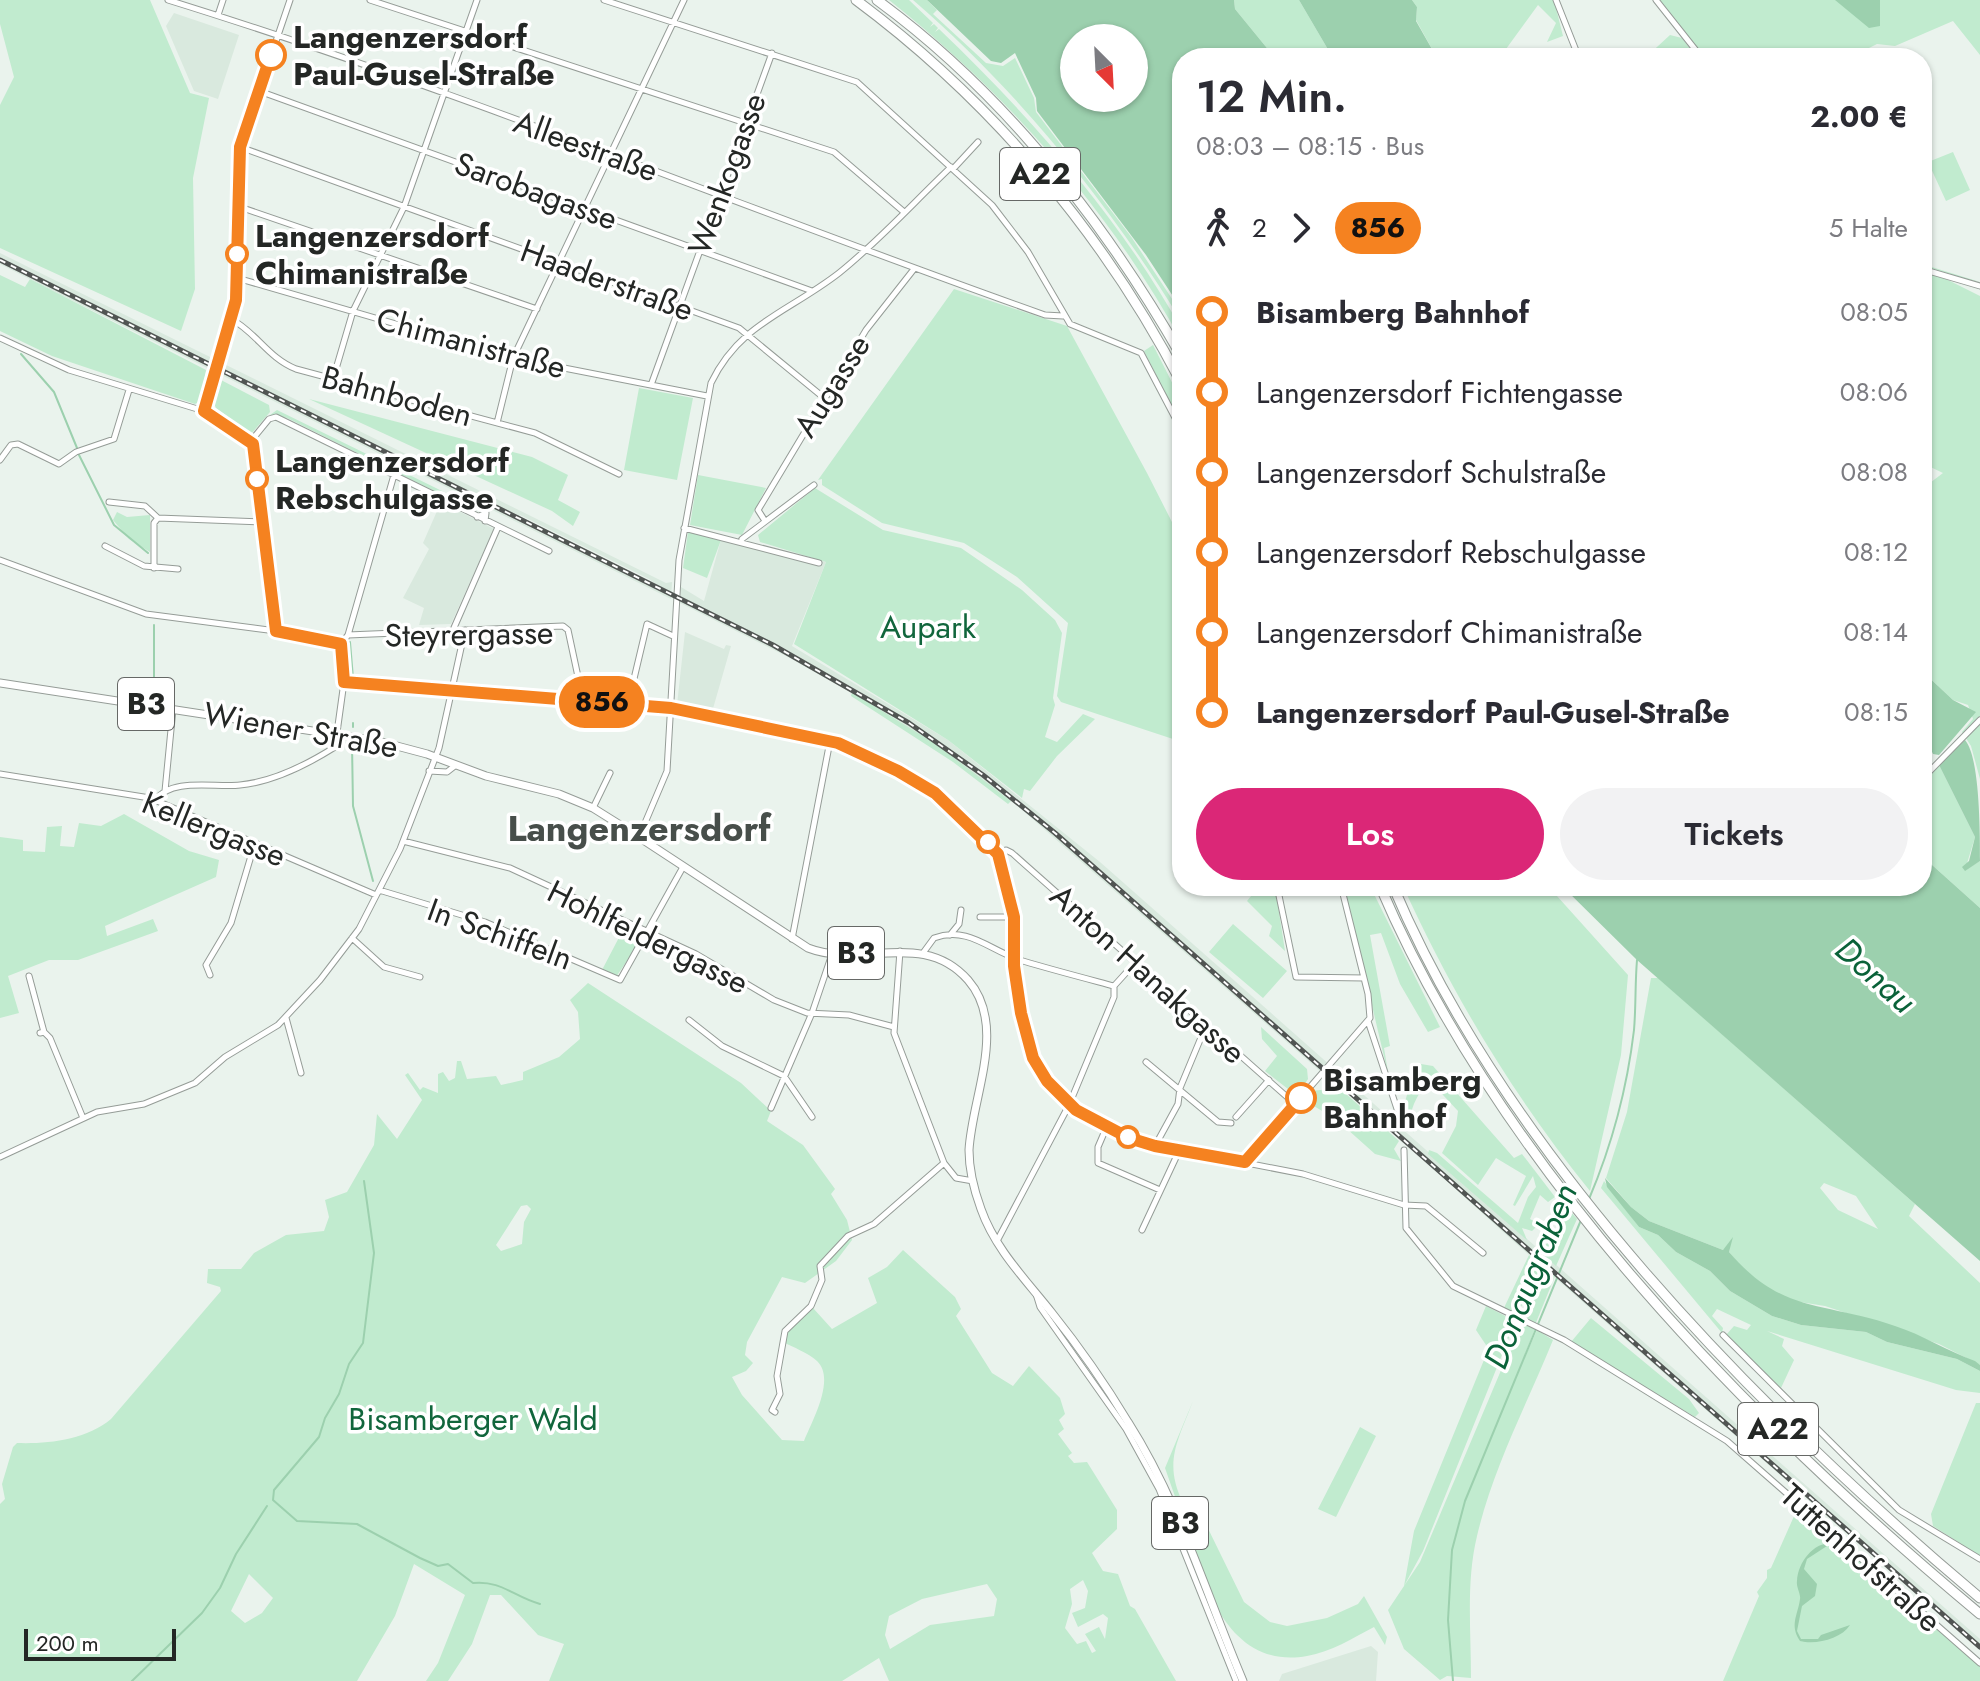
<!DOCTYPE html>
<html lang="de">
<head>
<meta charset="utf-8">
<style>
	body { margin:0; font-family:Jost,sans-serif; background:#f2f2f3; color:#2b2b33; height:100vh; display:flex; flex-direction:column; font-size:30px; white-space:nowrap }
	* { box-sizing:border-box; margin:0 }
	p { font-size:26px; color:#7c7c81 }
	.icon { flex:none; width:44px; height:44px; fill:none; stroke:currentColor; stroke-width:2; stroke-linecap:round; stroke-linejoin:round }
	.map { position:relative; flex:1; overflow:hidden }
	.panel { position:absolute; left:1172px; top:48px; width:760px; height:848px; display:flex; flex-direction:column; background:#fff; border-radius:32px; box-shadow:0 2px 6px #0004 }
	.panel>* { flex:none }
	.badge { padding:0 16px; border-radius:26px; font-size:28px; line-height:52px }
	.needle { width:52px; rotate:156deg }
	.tools { position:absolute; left:1060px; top:24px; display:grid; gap:16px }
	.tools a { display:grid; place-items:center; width:88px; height:88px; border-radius:50%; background:#fff; box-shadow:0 2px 6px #0004; font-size:40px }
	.scale { position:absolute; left:24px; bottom:20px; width:152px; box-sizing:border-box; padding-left:8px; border:4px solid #242725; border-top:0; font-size:22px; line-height:28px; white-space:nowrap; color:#242725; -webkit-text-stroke:6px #fff; paint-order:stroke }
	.map>.badge { position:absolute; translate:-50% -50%; box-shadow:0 0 0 4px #fff }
	.legs { display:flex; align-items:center; gap:12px; height:88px; padding:0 24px; font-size:26px }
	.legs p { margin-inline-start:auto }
	.overview { display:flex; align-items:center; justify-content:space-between; height:136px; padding:0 24px }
	h1 { font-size:44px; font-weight:600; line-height:60px }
	.cta { display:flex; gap:16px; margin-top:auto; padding:16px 24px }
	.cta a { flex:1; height:92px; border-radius:48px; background:#db2777; color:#fff; font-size:32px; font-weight:600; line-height:92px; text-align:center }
	.cta a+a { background:#f2f2f3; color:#2b2b33 }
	ul { padding:0 24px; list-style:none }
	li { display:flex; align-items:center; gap:28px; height:80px; font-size:30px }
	li i { display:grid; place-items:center; width:12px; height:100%; margin:0 10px; background:currentColor }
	li i::after { content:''; width:20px; height:20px; margin:-10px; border:6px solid; border-radius:50%; background:#fff }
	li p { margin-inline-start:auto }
	li:first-child i { background:linear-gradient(#0000 50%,currentColor 0) }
	li:last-child i { background:linear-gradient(currentColor 50%,#0000 0) }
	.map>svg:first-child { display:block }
	.built { fill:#d9e9de; fill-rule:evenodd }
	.green { fill:#c1ebcf; fill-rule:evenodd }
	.water { fill:#9cd0ae; fill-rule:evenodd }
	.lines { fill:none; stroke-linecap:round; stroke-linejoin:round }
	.stream { stroke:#9cd0ae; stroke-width:2 }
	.street-casing { stroke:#959c97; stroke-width:7 }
	.primary-casing { stroke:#959c97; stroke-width:9 }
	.highway-casing { stroke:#959c97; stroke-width:11 }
	.street { stroke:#fff; stroke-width:5 }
	.primary { stroke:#fff; stroke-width:7 }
	.highway { stroke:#fff; stroke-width:9 }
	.rail-casing { stroke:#515553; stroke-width:5 }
	.rail { stroke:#fff; stroke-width:2; stroke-dasharray:6; stroke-linecap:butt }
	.line-1-casing { stroke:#fff; stroke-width:18 }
	.line-1 { stroke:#f58220; stroke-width:12 }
	.stop-1-dot { fill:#fff; stroke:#f58220; stroke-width:4 }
	.labels { text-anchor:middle; stroke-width:7; stroke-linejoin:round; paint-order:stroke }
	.shield { fill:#fff; stroke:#666866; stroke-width:2 }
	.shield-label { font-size:30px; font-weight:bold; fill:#242725 }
	.stop-label { font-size:32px; font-weight:bold; fill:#242725; stroke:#fff; text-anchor:start }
	.street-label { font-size:32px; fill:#242725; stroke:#fff }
	.park-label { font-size:32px; fill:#11663c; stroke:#fff }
	.water-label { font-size:34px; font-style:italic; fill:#0a6239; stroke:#fff }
	.quarter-label { font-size:36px; font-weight:bold; fill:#474e4a; stroke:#fff }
</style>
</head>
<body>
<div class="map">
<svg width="1980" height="1681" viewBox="0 0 1980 1681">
	<rect width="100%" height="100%" fill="#eaf3ed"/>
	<!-- built -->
	<path class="built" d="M174,13L239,35L218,99L194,91L166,26Z
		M0,253L666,583L672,582L671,599L61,295L0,264ZM520,515L649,579L665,591L519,519Z
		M441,502L494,529L451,624L419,625L424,608L403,598L429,549L423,543Z
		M722,536L826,562L792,646L948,740L1100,862L1980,1639V1650L1512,1240L1334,1079H1329L1012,801L886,712L790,658L680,603L681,587L704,601Z
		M685,632L724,649L726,645L731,646L712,712L677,705Z
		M1371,1646L1378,1652L1376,1681H1279L1282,1674Z"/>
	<!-- green -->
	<path class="green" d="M0,0H150L190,93L209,98L193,178L195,289L181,331L0,248V105L14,77L0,24Z
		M889,0H909L933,23L930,27L934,24L938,28L935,32L939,29C1033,119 1119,217 1182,330V342C1109,209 1007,94 889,0Z
		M913,0H927L937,10L933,14L986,63L1003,66L1015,58L1034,98L1036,112L1132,238L1182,314L1178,316C1106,199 1016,89 913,0Z
		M1234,0H1299L1333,58H1275L1235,9Z
		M1412,0H1554L1563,36L1547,42L1556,23L1538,5L1506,49L1520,58H1437L1416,20L1417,7Z
		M1659,0H1980V55L1953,21L1895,46L1877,44L1867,49L1896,52L1899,58L1877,53L1853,58L1858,53L1845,58H1704Z
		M1670,35L1682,38L1697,58H1645Z
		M1953,152L1970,190L1946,201L1928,162Z
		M1922,264L1980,282L1932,272L1980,296V779L1971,746L1962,732L1973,719L1968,705L1953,700L1922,671V489L1943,473L1922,463Z
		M0,275L25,287L30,279L206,370L201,401L195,404L52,356L0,331Z
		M954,289L1067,326L1147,473L1173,524L1182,555V742L1061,702L1057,696L1068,623L1017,577L964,543L882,523L822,485V479L818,480Z
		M1153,345L1182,402V426L1144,351Z
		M221,380L269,405L270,412L251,434L216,408L213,401Z
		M639,388L693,398L677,480L624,470Z
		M309,399L532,457L568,475L558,500L580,512L573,526L552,511Z
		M277,410L444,492L440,494L287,418L270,415Z
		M698,475L766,488L742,535L690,525Z
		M815,488L883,530L961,548L1022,590L1055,620L1062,633L1053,698L1055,705L1045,737L1057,742L1083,714L1095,719L1057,756L1030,791L1024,789L1022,798L948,740L794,644L826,562L760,542L758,535Z
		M117,512L127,517L150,515V552L129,539L113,520Z
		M688,532L721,540L707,578L683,568Z
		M852,692L937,745L1011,801L1008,804L953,762L851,696Z
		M1939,765L1975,837L1965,870L1980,861V908L1922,856V823L1927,812L1922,805V783Z
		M124,814L189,851L219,860L216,877L105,926L107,936L153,919L158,931L78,960H49L8,976L19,1013L0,1018V837L23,840V851L45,852L47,827L62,826L60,846L74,847L79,823L101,826Z
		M1259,886H1275L1285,951L1269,936L1272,926L1247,901Z
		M1344,886H1370L1440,1027L1428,1032L1400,984L1381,933L1370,935L1390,1046L1384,1048L1389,1078Z
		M1403,886H1548L1628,975L1621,1055L1590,1191C1514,1097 1453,996 1403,886Z
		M1233,924L1287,971L1263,998L1209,952Z
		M625,926L643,937L616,977L602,970Z
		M1651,978H1658L1915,1204L1909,1216L1980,1283V1365L1939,1344L1825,1306L1787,1300L1749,1276L1729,1252L1730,1245L1723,1250L1649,1221L1631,1207L1606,1178L1627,1112ZM1824,1183L1856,1196L1878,1229L1838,1210L1820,1188Z
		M588,983L741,1083L771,1111L767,1121L803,1145L835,1189L831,1194L847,1220L852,1240L836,1261L805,1283L782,1277L747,1342L745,1355L753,1363L746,1371L732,1377L742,1395L782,1440L804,1441C812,1421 836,1379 817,1361C808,1353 793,1347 783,1342L787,1326L813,1308L832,1329L877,1303L868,1278L887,1267L903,1250L955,1297L961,1309L956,1316L992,1373L1013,1386L1029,1366L1060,1398L1065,1414L1059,1420L1064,1429L1058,1434L1072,1453L1068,1456L1074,1463L1087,1462L1117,1510V1529L1092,1553L1103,1571L1118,1574L1130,1606L1135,1609L1176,1681H889L879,1658L842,1681H549L564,1644L538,1635L501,1595H490L472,1644L448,1681H426L438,1663L465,1595L414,1564L395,1616L357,1681H0V1504L5,1499L2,1484L13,1447L17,1443C48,1444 86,1440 111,1419L221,1291L220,1287L207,1283L208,1269H241L254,1253L286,1235L324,1231L329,1217L325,1200L347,1192L374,1145L377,1114L397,1139L422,1100L405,1075L408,1073L420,1090L423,1087L438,1093V1074L443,1072L449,1081L455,1078L457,1061H461L467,1079L496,1076L501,1085L523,1080V1072L559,1057L580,1039L578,1012L570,1000ZM527,1205L531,1209L524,1222L522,1244L501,1251L496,1245L521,1206ZM249,1574L273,1598L262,1613L245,1623L231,1611ZM1083,1580L1088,1591L1085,1608L1072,1613L1078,1627L1103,1614L1108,1618L1105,1639L1099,1627L1085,1634L1096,1651L1092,1653L1086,1641L1077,1644L1065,1628L1072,1604L1070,1589ZM987,1584L997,1599L994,1616L930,1625L890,1649L885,1635L889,1616L922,1599Z
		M1261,1027L1307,1069L1308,1079L1297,1096L1265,1071L1277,1056L1262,1039Z
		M1421,1064L1433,1066L1514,1158L1522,1154L1555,1197L1548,1202L1540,1195L1530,1219L1539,1224L1532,1231L1522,1228L1527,1240L1428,1154L1429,1150L1437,1153L1518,1223L1528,1197L1536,1187L1533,1176L1515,1206L1513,1205L1526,1176L1496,1158L1478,1185L1442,1153L1456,1126L1458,1111L1428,1079C1418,1096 1404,1114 1414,1133L1401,1116L1414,1070Z
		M1330,1089L1345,1093L1399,1141L1394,1149L1401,1161L1375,1154L1337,1120L1304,1100L1311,1091Z
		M1604,1181L1639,1227L1658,1235L1676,1252L1710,1271L1730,1291L1772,1316L1801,1325L1866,1332L1887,1342L1957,1359L1980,1371V1393L1956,1390L1767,1331L1784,1339L1782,1346L1794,1360L1781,1388L1726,1335L1734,1326L1747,1330L1751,1325L1717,1309L1712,1316L1723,1328L1722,1333L1601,1188Z
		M1560,1199L1577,1219L1556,1266L1537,1249L1550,1242L1565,1217Z
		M1529,1255L1555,1276L1535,1325L1523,1319L1525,1300L1516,1315L1503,1310Z
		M1486,1306L1513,1320L1514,1325L1423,1551L1404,1586L1414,1531L1486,1355V1345L1476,1330Z
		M1591,1318L1689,1399L1699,1413L1695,1417L1571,1342Z
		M1521,1323L1535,1329L1513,1384L1537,1330L1553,1340C1527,1404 1493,1468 1477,1536C1466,1581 1471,1631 1471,1678L1447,1676L1440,1680L1404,1649L1388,1610L1420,1562Z
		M1193,1401C1178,1441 1163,1462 1183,1503L1196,1504L1244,1602L1270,1622L1287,1626L1327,1618L1358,1604L1364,1596L1387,1637L1385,1645L1374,1627C1353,1638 1331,1652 1307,1656C1222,1671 1201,1571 1177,1511L1179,1508L1165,1468Z
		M1976,1403H1980V1556L1933,1526L1931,1514Z
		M1360,1427L1376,1436L1336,1517L1318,1509Z
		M1799,1505L1980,1666V1681H1723L1759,1596L1757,1592L1767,1578V1570L1771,1568Z"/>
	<!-- water -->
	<path class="water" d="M927,0H1234L1235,9L1275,58H1182V310L1146,255L1037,111L1036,98L1015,53L1001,63L991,61ZM1074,38H1134V98H1074Z
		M1299,0H1412L1417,7L1416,21L1437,58H1333Z
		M1835,0H1880V26L1869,28Z
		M1922,671L1953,700L1976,712L1939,755L1933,754L1922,731Z
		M1965,740C1980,757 1980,833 1980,861L1965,871L1962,867L1969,861L1975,837L1939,765Z
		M1922,856L1980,908V1261L1637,960L1562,886H1922Z
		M1605,1178L1631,1207L1649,1221L1723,1250L1733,1237L1729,1252C1783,1315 1823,1301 1895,1326C1923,1335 1947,1351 1975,1361L1980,1365V1371L1957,1359L1887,1342L1866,1332L1801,1325L1772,1316L1730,1291L1710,1271L1676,1252L1658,1235L1639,1227L1607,1187Z
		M1836,1543L1849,1557L1830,1544L1807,1559L1804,1569L1817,1584L1815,1596L1802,1606L1797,1631L1801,1639H1818L1821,1635L1850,1625C1841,1639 1816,1645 1800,1641C1789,1625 1798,1615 1800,1599C1801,1594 1796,1587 1797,1581C1798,1561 1815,1540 1836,1543Z"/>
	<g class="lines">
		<!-- stream -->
		<path class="stream" d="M21,354L54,392L77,448
			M79,455L114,525L148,553
			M154,625V697
			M350,642L353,678
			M353,727V723
			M352,744L353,806L373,881
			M364,1181L374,1253L363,1343L349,1364L339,1394L325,1418L319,1437L274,1490L273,1500L297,1521L357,1524L420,1558L438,1566L448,1564L473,1583C501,1580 514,1597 540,1604
			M1589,1199C1612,1145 1627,1089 1634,1030C1636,1007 1635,983 1637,960
			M132,1681L202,1613L220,1588L236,1554L267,1506
			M1453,1681L1448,1620L1452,1550L1465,1501L1581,1220"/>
		<defs>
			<path id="street" d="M168,0C465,92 753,212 1045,315L1063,316
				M370,0L834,152L904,212
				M604,0L857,82L992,205L1028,252L1070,324L1141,353L1182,431
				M1556,0L1579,58
				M1656,0L1702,58
				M218,15L223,0
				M259,91L812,291
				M240,147L739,328L823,397
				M953,169L978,142
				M237,206L537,309
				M1922,269L1980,286
				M237,278L513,358L707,396
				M231,319C256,332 268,358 296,369L535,433L619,474
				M0,338L69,370L204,411L251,441
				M333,379L353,311L404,207L477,0
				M651,385L772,53
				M204,411L236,300L240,147L290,0
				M497,423L513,358L684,0
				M251,441L269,419L276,417L549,551
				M251,441L276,631
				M0,460L11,445L18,444L59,464L76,452L114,439L129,390
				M109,502L145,506L158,518L262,522
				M477,517L486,513L485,521
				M765,521L758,510L866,330L914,269
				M684,528L819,563
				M742,539L814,485
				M105,546L144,566L178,569
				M0,560L146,614L276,631L341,644
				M154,568V523L158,518
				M453,630L498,527
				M348,635L563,626L568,630L583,700
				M341,644L348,635L394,475
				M344,682L667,707L852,748L935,793L997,851L1014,917V966L1025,1032L1039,1068L1069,1105L1144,1143L1303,1174L1404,1205L1426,1206L1483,1253
				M628,704L647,624L673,636
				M429,771L447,772L456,765
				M0,774L150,798L376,895
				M1922,779L1980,720
				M165,791L173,709
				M156,800C171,777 216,788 240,785C272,782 308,764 335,747L344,682L341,644
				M593,808L610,773
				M639,837L667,771L679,560L711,383C740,323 789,312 839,273C879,241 914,202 951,167
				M403,841L510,868L696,954L774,1000L807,1013L849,1015L894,1027
				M998,854L1006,850L1012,853L1295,1104
				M1277,886L1296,977L1364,978
				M379,890L485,922L620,980L683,867
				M980,917H1014
				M950,935L959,924L961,910
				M352,938L384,967L420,977
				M792,939L830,741
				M900,951L894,1033L944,1163L956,1178L973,1181
				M923,953L934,938C969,925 991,952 1023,961C1053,970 1084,978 1114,986
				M210,975L206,965L231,923L254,846
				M29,976L44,1032
				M286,1018L301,1073
				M689,1020L722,1046L784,1076L812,1117
				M1368,1021L1397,1109
				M40,1033L44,1032L50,1038L83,1118
				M1146,1062L1218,1122L1231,1123
				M771,1108L812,1013L832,954
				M1236,1117L1269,1080
				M1107,1126L1098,1147V1163L1160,1190
				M1155,1146L1178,1104L1180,1088L1205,1028
				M1404,1150L1406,1228L1453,1286L1564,1340L1727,1441L1980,1663
				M0,1157L97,1112L144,1104L195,1083L225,1057L278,1025L320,980L359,929L400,849L439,748L465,630
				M1245,1162L1370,1018L1368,994L1341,886
				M1142,1230L1179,1151
				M997,1241L1069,1105L1114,997V986L1134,964
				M1036,1294L1040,1307L1126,1429L1159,1489L1236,1681
				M1723,1335L1899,1510L1980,1559
				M775,1412L772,1410L780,1394L777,1376L785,1331L811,1306L822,1280L820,1266L848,1236L874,1224L944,1163"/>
			<path id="primary" d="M0,683L378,741L427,754L486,776L559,794L593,808L625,828L808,948C862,969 923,929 968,980C1008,1026 972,1096 969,1150C969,1169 974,1190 981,1209C995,1249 1026,1280 1052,1313C1080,1348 1105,1384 1128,1422C1179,1502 1206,1594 1243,1681"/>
			<path id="highway" d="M856,0C992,101 1104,234 1182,384
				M877,0C1004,93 1104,221 1182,357
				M1380,886C1501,1169 1746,1419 1980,1614
				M1393,886C1507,1157 1758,1411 1980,1598"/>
		</defs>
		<!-- street casing -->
		<use href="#street" class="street-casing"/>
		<!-- primary casing -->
		<use href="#primary" class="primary-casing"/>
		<!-- highway casing -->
		<use href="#highway" class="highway-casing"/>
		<!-- street -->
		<use href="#street" class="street"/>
		<!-- primary -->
		<use href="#primary" class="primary"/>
		<!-- highway -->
		<use href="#highway" class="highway"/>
		<defs>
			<path id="rail" d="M0,260L773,645L909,723L983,775L1055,833L1980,1647"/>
		</defs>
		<!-- rail casing -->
		<use href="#rail" class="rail-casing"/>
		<!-- rail -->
		<use href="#rail" class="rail"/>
	</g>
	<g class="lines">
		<defs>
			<path id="line-1" d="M271,55L240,147L236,300L204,411L253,444L276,631L341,644L344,682L671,708L838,743L898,771L935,793L998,854L1014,917V966L1021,1013L1033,1058L1047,1081L1076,1110L1129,1138L1155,1146L1245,1162L1301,1098"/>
		</defs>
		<!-- line-1 casing -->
		<use href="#line-1" class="line-1-casing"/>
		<!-- line-1 -->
		<use href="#line-1" class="line-1"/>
	</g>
	<!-- markers -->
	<g class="stop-1-dot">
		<circle cx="271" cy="55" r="14"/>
		<circle cx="237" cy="254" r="10"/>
		<circle cx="257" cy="479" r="10"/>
		<circle cx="988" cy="842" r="10"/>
		<circle cx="1301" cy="1098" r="14"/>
		<circle cx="1128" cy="1137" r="10"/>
	</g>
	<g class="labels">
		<!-- shield labels -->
		<g class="shield">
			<rect x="1000" y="148" width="80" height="52" rx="6"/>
			<rect x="118" y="678" width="56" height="52" rx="6"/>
			<rect x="828" y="927" width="56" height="52" rx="6"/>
			<rect x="1738" y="1403" width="80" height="52" rx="6"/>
			<rect x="1152" y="1497" width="56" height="52" rx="6"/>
		</g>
		<g class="shield-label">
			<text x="1040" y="184">A22</text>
			<text x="146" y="714">B3</text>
			<text x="856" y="963">B3</text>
			<text x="1778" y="1439">A22</text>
			<text x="1180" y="1533">B3</text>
		</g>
		<!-- stop labels -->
		<g class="stop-label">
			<text x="293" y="48">Langenzersdorf<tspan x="293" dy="37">Paul-Gusel-Straße</tspan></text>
			<text x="255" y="247">Langenzersdorf<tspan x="255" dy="37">Chimanistraße</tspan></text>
			<text x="275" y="472">Langenzersdorf<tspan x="275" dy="37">Rebschulgasse</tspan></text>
			<text x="1323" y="1091">Bisamberg<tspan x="1323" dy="37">Bahnhof</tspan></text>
		</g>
		<!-- street labels -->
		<g class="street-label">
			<text transform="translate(586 146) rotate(20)" y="11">Alleestraße</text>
			<text transform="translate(727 174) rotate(-70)" y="11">Wenkogasse</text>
			<text transform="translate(536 191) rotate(20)" y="11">Sarobagasse</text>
			<text transform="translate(607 280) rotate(20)" y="11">Haaderstraße</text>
			<text transform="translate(471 343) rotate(15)" y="11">Chimanistraße</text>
			<text transform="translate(832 386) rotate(-58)" y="11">Augasse</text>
			<text transform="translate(397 396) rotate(15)" y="11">Bahnboden</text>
			<text transform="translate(469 634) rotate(-1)" y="11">Steyrergasse</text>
			<text transform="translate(301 730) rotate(10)" y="11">Wiener Straße</text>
			<text transform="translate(214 829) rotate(22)" y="11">Kellergasse</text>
			<text transform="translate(500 934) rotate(20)" y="11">In Schiffeln</text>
			<text transform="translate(648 937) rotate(26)" y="11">Hohlfeldergasse</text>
			<text transform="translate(1148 974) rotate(42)" y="11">Anton Hanakgasse</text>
			<text transform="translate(1861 1558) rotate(42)" y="11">Tuttenhofstraße</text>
		</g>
		<!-- park labels -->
		<g class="park-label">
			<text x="928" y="638">Aupark</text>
			<text x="473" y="1430">Bisamberger Wald</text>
		</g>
		<!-- water labels -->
		<g class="water-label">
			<text transform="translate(1876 975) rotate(42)" y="12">Donau</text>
			<text transform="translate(1530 1276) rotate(-68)" y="12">Donaugraben</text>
		</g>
		<!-- quarter labels -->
		<g class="quarter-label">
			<text x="639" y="841">Langenzersdorf</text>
		</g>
	</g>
</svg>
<div class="tools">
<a><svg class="needle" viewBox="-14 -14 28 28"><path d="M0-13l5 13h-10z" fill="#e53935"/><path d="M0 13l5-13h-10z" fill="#7c7c81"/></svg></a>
</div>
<div class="scale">200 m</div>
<b class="badge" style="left:602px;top:702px;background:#f58220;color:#111">856</b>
<section class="panel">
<div class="overview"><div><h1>12 Min.</h1><p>08:03 – 08:15 · Bus</p></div><b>2.00 €</b></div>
<div class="legs"><svg class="icon" aria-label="walk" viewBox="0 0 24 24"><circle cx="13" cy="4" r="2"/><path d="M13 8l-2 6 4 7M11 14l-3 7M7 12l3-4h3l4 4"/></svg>2<svg class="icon" aria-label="forward" viewBox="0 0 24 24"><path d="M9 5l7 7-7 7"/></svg><b class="badge" style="background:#f58220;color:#111">856</b><p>5 Halte</p></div>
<ul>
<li><i style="color:#f58220"></i><b>Bisamberg Bahnhof</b><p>08:05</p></li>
<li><i style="color:#f58220"></i><span>Langenzersdorf Fichtengasse</span><p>08:06</p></li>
<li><i style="color:#f58220"></i><span>Langenzersdorf Schulstraße</span><p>08:08</p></li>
<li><i style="color:#f58220"></i><span>Langenzersdorf Rebschulgasse</span><p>08:12</p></li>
<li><i style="color:#f58220"></i><span>Langenzersdorf Chimanistraße</span><p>08:14</p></li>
<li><i style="color:#f58220"></i><b>Langenzersdorf Paul-Gusel-Straße</b><p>08:15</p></li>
</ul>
<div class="cta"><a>Los</a><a>Tickets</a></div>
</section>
</div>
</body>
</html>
